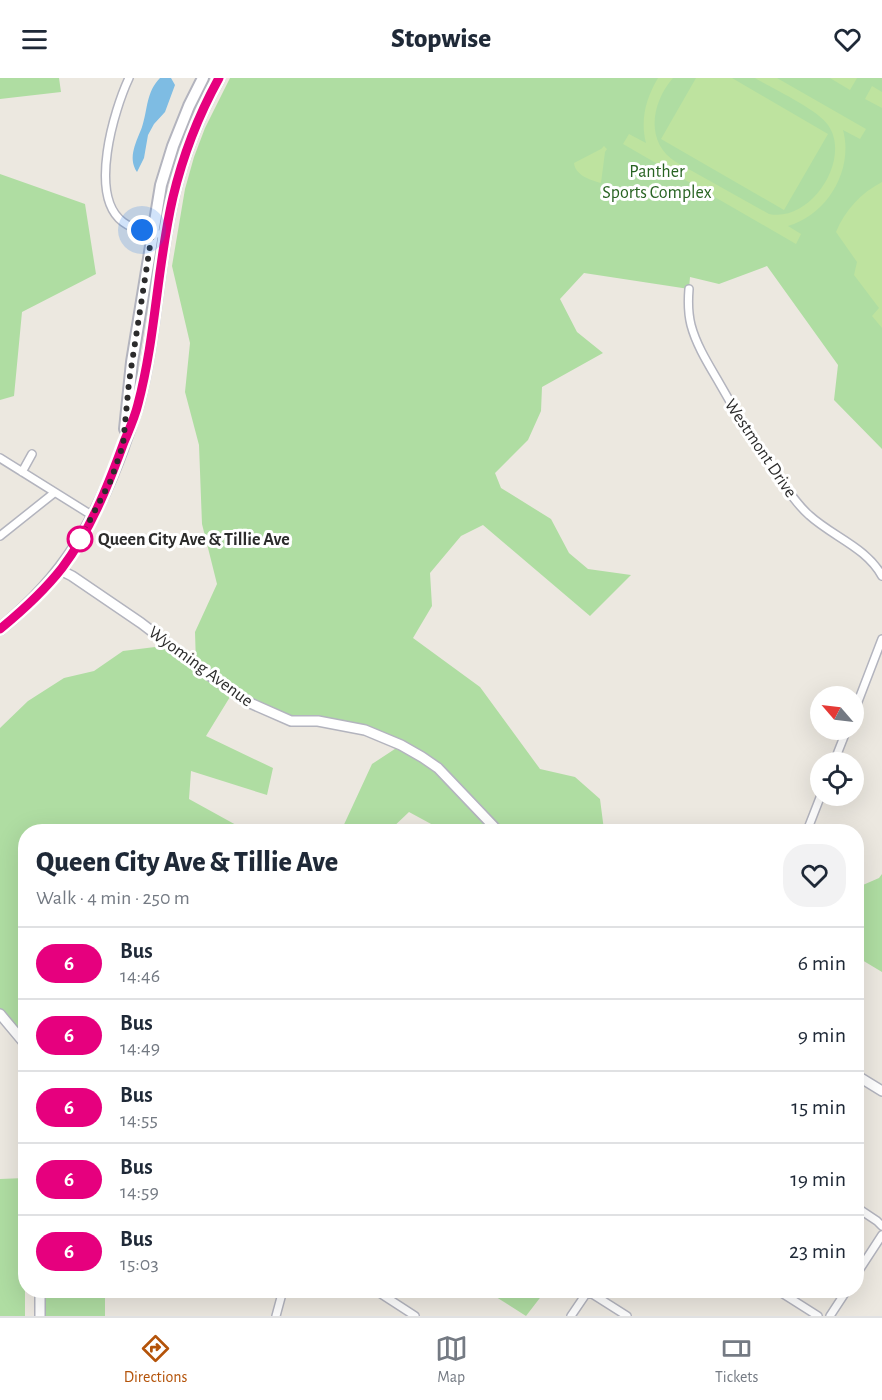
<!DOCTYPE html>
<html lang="en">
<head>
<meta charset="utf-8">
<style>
	body { margin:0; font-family:"Alegreya Sans",sans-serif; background:#f2f2f3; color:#1f2937; height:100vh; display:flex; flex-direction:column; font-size:22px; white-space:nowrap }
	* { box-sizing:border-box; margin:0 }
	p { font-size:20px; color:#747a83 }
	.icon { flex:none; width:33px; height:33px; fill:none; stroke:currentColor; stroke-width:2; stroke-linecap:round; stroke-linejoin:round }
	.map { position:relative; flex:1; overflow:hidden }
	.panel { position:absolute; left:18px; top:746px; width:846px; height:474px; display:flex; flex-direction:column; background:#fff; border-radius:24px; box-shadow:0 6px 24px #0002 }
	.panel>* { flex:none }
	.badge { padding:0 12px; border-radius:20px; font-size:21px; line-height:39px }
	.needle { width:39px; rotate:298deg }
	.fabs { position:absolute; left:810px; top:608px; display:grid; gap:12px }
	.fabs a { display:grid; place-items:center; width:54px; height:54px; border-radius:50%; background:#fff; box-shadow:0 6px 24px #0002; font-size:30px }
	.you { position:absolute; width:30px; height:30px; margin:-15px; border:4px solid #fff; border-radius:50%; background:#1a73e8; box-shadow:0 0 0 9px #1a73e833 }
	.map>.badge { position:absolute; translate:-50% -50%; box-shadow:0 0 0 3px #fff }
	.round { display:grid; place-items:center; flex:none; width:63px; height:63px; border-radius:24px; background:#f2f2f3 }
	.overview { display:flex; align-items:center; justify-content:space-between; height:102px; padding:0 18px }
	h1 { font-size:28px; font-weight:800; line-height:45px }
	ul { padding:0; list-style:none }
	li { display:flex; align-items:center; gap:18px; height:72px; padding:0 18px; border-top:2px solid #e0e1e3 }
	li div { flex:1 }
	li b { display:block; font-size:22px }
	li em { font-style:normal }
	li .badge { min-width:66px; font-weight:700; text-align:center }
	header { display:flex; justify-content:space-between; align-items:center; height:78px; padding:0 18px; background:#fff; font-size:27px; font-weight:800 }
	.tab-bar { display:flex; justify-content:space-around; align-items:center; height:84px; border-top:2px solid #e0e1e3; background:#fff; font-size:16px; color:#747a83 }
	.tab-bar a { display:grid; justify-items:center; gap:3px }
	.tab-bar .current { color:#b45309 }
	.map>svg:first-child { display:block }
	.green { fill:#afdda2 }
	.pitch { fill:#bee39f }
	.water { fill:#7ebce3 }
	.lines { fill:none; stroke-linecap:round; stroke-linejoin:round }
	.minor-casing { stroke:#b3b4be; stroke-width:10 }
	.tertiary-casing { stroke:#b3b4be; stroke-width:12 }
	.secondary-casing { stroke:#b3b4be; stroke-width:14 }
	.minor { stroke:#fff; stroke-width:7 }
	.tertiary { stroke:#fff; stroke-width:9 }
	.secondary { stroke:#fff; stroke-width:10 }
	.line-casing { stroke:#fff; stroke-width:14 }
	.line { stroke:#e6007e; stroke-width:9 }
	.walk { stroke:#2c2c2c; stroke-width:6; stroke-dasharray:0 10.8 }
	.stop-dot { fill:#fff; stroke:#e6007e; stroke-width:3 }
	.labels { text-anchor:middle; stroke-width:6; stroke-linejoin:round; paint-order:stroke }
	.park-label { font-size:18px; fill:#286322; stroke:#fff }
	.street-label { font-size:18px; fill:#2c2c2c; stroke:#fff }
	.stop-label { font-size:18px; font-weight:bold; fill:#2c2c2c; stroke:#fff; text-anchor:start }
</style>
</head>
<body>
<header><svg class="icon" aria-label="menu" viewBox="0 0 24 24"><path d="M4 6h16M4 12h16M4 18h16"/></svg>Stopwise<svg class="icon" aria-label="heart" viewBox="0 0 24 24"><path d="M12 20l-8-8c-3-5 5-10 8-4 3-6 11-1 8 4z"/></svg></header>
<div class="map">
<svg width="882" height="1238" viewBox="0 0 882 1238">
	<rect width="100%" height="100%" fill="#ece8e0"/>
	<!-- green -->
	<path class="green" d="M0,0H59L61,14L0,21Z
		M230,0H882V371L834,322L838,287L767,188L719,206L690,199L689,211L584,195L560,221L577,254L603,275L542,309L541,333L528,362L495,395L501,410L551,441L569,475L588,491L631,497L590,538L483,447L461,458L430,495L432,528L413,560L480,609L540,691L575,699L600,721L604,752L606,753H444L409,734L389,753H341L372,686L401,667L383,659L300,643L233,614L206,658L273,690L267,717L191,693L189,721L247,753H26L25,967L0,936V650L28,623L64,600L94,593L123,573L171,567L196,586L195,554L217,506L202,446L199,367L185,314L190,265L172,188L185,111L194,79L205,50Z
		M0,96L85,126L96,196L22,234L14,318L0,322Z
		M882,796V894L857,879L856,810L879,800Z
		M25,1100V1238H0V1101Z
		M40,1212H105V1238H44Z
		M485,1212H546L526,1238Z"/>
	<!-- pitch -->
	<path class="pitch" d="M658,0H673C651,25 645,65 676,84L769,136C811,145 852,81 828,47C817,31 773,11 755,0H777L866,51L860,61L843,52C854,92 827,137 788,148L801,156L796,166L623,66L629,56L646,65C640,42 646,20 658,0Z
		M696,0H732L828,56L784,132L661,61Z
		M830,0H857L850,12Z
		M872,8L882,14V30L865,21Z
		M604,68L607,71L605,74L601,105C590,102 575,97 574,85L601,71Z
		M882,104V250L872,238L879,230L854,197L857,184L836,154C845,132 861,115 882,104Z"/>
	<!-- water -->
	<path class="water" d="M160,0H171L175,7L165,34L154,46L148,57L144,80L137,94C127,79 137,63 142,49C148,31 146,14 160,0Z"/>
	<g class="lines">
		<defs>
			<path id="minor" d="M129,0C114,32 88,118 123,144C135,153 152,155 166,157
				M689,211C688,223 688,235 691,247C696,266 707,284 717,301C735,333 754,364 775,394C786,409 795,425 809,437C833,459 866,469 882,498
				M0,380L93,438
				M22,394L32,376
				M0,458L54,415
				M854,634L882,561
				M834,684L847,651
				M807,753L821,717
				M856,1129L877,1143L882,1148
				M856,1197L882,1157
				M375,1212L415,1238
				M586,1212L627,1238
				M777,1212L818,1238
				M276,1238L283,1212
				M571,1238L588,1213
				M830,1238L847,1212"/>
			<path id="tertiary" d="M60,492L72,498L141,545L209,597L250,625L291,643H318L365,652L401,667L422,679L438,690L498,753
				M0,936L26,967
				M856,997L882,1013
				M40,1238V1212"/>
			<path id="secondary" d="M125,351L132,284L161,107L173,68L189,28L203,0
				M0,551C64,499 95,445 123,369C128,354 134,340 138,326C156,258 157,187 173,119C183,77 198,38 219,0"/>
		</defs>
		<!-- minor casing -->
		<use href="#minor" class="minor-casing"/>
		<!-- tertiary casing -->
		<use href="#tertiary" class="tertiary-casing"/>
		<!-- secondary casing -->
		<use href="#secondary" class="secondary-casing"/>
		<!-- minor -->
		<use href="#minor" class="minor"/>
		<!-- tertiary -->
		<use href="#tertiary" class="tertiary"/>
		<!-- secondary -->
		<use href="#secondary" class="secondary"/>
	</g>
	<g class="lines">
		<defs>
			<path id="line" d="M0,551C22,533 44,513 62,490C90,453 108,408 124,364C129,352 135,339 138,326C156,258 157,187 173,119C183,77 198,38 219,0"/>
		</defs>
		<!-- line casing -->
		<use href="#line" class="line-casing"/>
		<!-- line -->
		<use href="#line" class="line"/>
		<!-- walk -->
		<path class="walk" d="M80,461L111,402L123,367L129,304L152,155L142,152"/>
	</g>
	<!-- markers -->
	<circle class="stop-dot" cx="80" cy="461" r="12"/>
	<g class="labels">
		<!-- park labels -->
		<g class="park-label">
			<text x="657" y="99">Panther<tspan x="657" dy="21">Sports Complex</tspan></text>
		</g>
		<!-- street labels -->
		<g class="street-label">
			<text transform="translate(761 370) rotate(56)" y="6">Westmont Drive</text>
			<text transform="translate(201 588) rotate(36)" y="6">Wyoming Avenue</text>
		</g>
		<!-- stop labels -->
		<g class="stop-label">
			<text x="98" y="467">Queen City Ave &amp; Tillie Ave</text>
		</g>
	</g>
</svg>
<div class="fabs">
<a><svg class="needle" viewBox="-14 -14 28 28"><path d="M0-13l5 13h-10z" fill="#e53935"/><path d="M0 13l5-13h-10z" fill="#747a83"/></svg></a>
<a><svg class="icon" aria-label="locate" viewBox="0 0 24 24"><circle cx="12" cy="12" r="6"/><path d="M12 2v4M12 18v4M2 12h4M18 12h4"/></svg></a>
</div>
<div class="you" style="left:142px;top:152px"></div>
<section class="panel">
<div class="overview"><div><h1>Queen City Ave &amp; Tillie Ave</h1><p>Walk · 4 min · 250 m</p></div><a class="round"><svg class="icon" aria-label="heart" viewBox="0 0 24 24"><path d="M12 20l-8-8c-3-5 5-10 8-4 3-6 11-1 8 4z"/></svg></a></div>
<ul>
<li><span class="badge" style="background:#e6007e;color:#fff">6</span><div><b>Bus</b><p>14:46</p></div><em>6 min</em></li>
<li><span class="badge" style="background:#e6007e;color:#fff">6</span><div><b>Bus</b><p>14:49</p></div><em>9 min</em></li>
<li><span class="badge" style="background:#e6007e;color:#fff">6</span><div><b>Bus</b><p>14:55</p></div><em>15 min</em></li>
<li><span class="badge" style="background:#e6007e;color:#fff">6</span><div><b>Bus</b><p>14:59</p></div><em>19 min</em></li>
<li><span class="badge" style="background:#e6007e;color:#fff">6</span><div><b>Bus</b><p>15:03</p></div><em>23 min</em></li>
</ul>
</section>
</div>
<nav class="tab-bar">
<a class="current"><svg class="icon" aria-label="directions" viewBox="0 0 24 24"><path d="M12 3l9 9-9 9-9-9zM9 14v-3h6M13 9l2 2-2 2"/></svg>Directions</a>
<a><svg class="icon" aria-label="map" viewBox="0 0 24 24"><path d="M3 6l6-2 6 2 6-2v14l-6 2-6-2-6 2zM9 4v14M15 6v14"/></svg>Map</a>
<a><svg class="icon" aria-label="tickets" viewBox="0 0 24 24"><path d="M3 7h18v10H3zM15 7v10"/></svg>Tickets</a>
</nav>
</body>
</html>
